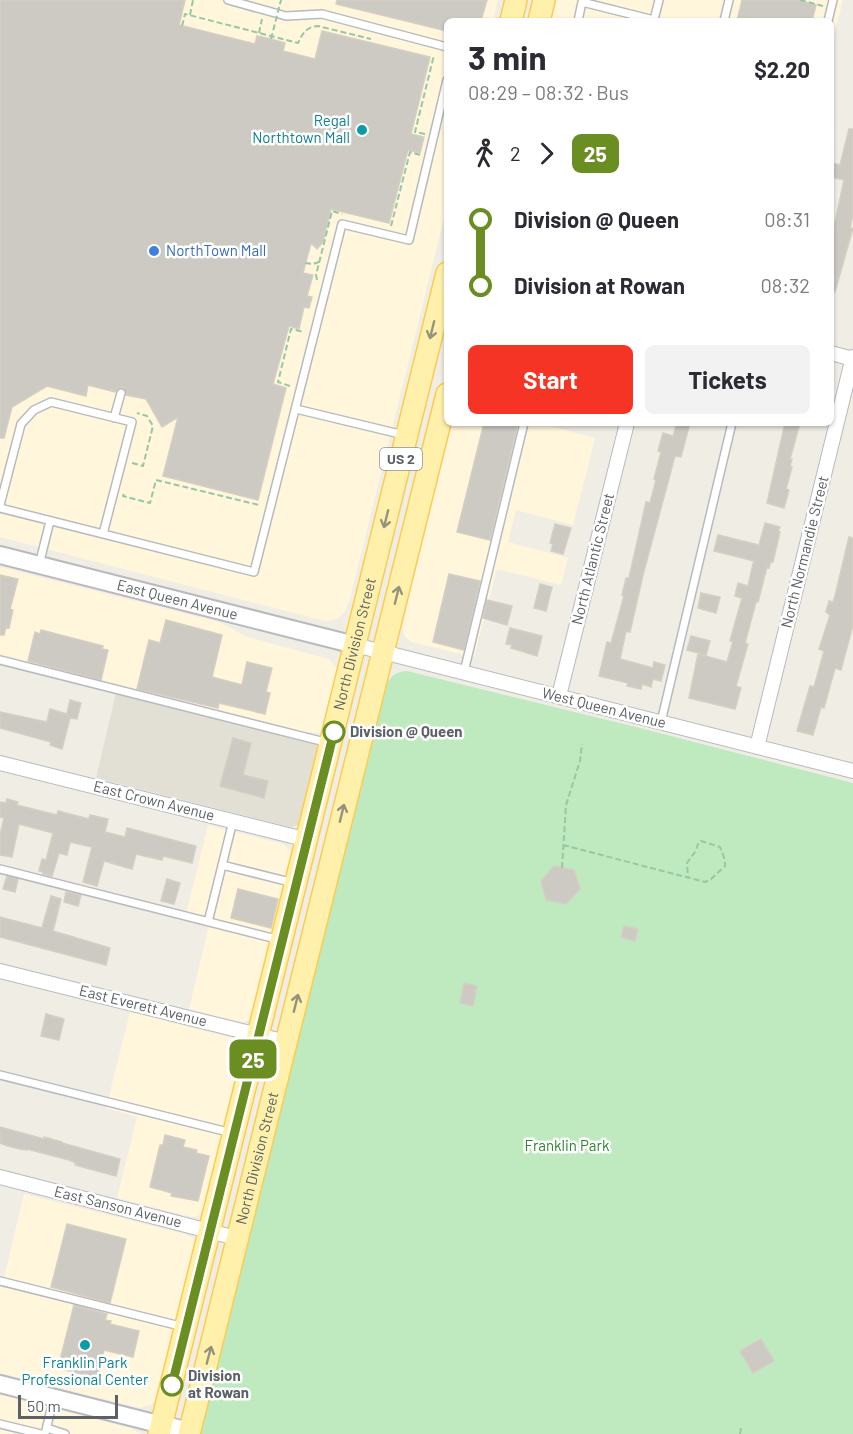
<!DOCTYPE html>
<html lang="en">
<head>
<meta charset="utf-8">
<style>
	body { margin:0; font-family:Barlow,sans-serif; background:#f2f2f3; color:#2b2b33; height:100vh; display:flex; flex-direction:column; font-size:22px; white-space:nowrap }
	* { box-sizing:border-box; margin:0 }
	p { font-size:20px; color:#7c7c81 }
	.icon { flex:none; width:33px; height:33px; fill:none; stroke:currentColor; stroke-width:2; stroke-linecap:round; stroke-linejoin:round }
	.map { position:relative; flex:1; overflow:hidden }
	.side { position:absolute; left:444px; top:18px; width:390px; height:408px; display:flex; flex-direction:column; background:#fff; border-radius:9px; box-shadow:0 2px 4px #0004 }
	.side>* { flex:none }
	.badge { padding:0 12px; border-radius:9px; font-size:21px; line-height:39px }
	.scale { position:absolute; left:18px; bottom:15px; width:100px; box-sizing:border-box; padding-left:6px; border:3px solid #5c6166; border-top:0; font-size:16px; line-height:21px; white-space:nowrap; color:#5c6166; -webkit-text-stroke:4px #fff; paint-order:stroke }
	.map>.badge { position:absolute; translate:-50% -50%; box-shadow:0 0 0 3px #fff }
	.legs { display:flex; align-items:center; gap:9px; height:66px; padding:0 24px; font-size:20px }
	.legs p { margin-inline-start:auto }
	.head { display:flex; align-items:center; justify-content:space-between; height:102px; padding:0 24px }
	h1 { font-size:33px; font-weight:700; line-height:45px }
	.cta { display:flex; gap:12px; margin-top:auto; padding:12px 24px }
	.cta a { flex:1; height:69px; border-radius:9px; background:#f63425; color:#fff; font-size:24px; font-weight:700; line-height:69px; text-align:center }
	.cta a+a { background:#f2f2f3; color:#2b2b33 }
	ul { padding:0 24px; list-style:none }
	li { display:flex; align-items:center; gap:21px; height:66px; font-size:22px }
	li i { display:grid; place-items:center; width:9px; height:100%; margin:0 8px; background:currentColor }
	li i::after { content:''; width:15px; height:15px; margin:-8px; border:4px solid; border-radius:50%; background:#fff }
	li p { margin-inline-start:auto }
	li:first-child i { background:linear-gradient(#0000 50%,currentColor 0) }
	li:last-child i { background:linear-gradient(currentColor 50%,#0000 0) }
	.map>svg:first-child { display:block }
	.commercial { fill:#fff6db }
	.education { fill:#e2dfd5 }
	.green { fill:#bfe9bf }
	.building { fill:#cdcac3; stroke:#d5cfc2; stroke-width:1.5 }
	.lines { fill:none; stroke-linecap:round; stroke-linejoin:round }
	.service-casing { stroke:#b7bbbf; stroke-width:10 }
	.minor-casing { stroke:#b7bbbf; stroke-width:16 }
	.tertiary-casing { stroke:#b7bbbf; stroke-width:20 }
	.secondary-casing { stroke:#b8bcc2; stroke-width:21 }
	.primary-casing { stroke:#fccc52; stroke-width:24 }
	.path { stroke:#96c8a5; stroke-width:2; stroke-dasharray:6 3; stroke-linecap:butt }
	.service { stroke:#fff; stroke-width:7 }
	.minor { stroke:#fff; stroke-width:14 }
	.tertiary { stroke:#fff; stroke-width:16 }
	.secondary { stroke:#fff; stroke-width:18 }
	.primary { stroke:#fff1ab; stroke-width:21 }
	.path-bridge { stroke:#96c8a5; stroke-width:2; stroke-dasharray:6 3; stroke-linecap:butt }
	.oneway { stroke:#95937e }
	.line-1-casing { stroke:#fff; stroke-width:14 }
	.line-1 { stroke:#6b8e23; stroke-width:9 }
	.culture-dot { fill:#0f9aa8; stroke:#fff; stroke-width:2 }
	.shop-dot { fill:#3f7fe0; stroke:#fff; stroke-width:2 }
	.stop-1-dot { fill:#fff; stroke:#6b8e23; stroke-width:3 }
	.labels { text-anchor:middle; stroke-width:5; stroke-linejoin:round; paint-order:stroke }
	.shield { fill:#fff; stroke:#8d9094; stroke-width:1.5 }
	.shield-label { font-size:14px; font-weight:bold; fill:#5c6166 }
	.culture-label { font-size:15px; fill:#0d838f; stroke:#fff; text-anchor:end }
	.shop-label { font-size:15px; fill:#366cbe; stroke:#fff; text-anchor:start }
	.street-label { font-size:15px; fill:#5c6166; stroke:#fff }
	.stop-label { font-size:15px; font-weight:bold; fill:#5c6166; stroke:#fff; text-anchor:start }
	.park-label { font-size:15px; fill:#2e8331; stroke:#fff }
</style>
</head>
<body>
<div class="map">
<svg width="853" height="1434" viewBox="0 0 853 1434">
	<rect width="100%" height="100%" fill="#f0ede5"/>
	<!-- commercial -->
	<path class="commercial" d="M0,0H498L493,21H447V206L350,599L345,611L338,619L325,621L0,537Z
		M556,0H843L831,48V21H551Z
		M451,423H551L550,426L595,438L573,525L516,510L508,542L568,558L561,585L497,569L474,657L411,642L404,635L402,627Z
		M0,567L219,622L247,637L329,659L338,670L323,733L305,732L0,654Z
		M208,825L283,844L292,852L254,1013L249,1020L243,1022L189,1009L209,925L185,918Z
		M130,1012L236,1039L243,1047L244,1052L205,1209L198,1216L192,1217L117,1198L137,1117L106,1108Z
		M24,1194L181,1233L193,1238L195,1247L157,1399L152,1404L140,1408L0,1373V1286H2Z
		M0,1395L130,1428L142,1434H0Z"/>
	<!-- education -->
	<path class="education" d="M116,693L318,744L319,748L302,820L298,825L291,827L282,825L96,778Z"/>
	<!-- green -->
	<path class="green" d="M407,671L640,728L853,783V1434H199L386,686C391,675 396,672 407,671Z"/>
	<!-- building -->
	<path class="building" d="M0,0H185L179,25L255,44L257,36L271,39L285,43L283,51L315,59L322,31L430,57L411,134L424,137L420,153L408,150L389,223L331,209L323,242L317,249L311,243L303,273L313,275L307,296L312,297L309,308L304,307L299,329L289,326L273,384L286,388L258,500L163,476L178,417L162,427L146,399L126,395L125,390L122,387L118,389L115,392L88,385L86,396L47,386L12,407L4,438H0Z
		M337,0H487L481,21H447V31L336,4Z
		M742,0H796L816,5L812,21H737Z
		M849,129H853V215L850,228H853L835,292H831V241L844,180L831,177V163L840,165Z
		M484,423H518L490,540L457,532Z
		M677,423H690L681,457L675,456L643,575L630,632L626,631L620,659L653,668L654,662L665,665L661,681L653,679L651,687L642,684L641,689L627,686L628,683L599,676L607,642L611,643L624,596L622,595L626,578H629L646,502L650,503L656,480L654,479L661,452L658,451L663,433L673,436Z
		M785,423H800L790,459H792L790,466L792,467L786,489L789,490L784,508L767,503Z
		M765,523L780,527L778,531L780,532L773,562L771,561L769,568L767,567L758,602H756L745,643L748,644L736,686L741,688L735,709L689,698L698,654L727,662L733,641H730L742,598L735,596L738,583L748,586L753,564L754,561L714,551L718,535L759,545Z
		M555,524L571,528L563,554L551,551L553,544L550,543Z
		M849,537L853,538V625L841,670L835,668L824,708L821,707L813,735L797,731L810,686L814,687L824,651L819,649L830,615L826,612L829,601L833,602L835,596Z
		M449,574L480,581L464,650L433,642Z
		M0,575L18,579L10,609L13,610L9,628L6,627L4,635H0Z
		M540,584L552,587L546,611L534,608Z
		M701,593L720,597L716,613L698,608Z
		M487,600L512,606L507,625L483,618Z
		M166,620L222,635L212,677L242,685L247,662L272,668L266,692L270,693L265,714L219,703L218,708L137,689L149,640L160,643Z
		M510,628L542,636L537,656L511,648L512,645L506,644Z
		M41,630L103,646L102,649L108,650L101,680L28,661L35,632L40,634Z
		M691,636L710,641L706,655L687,650Z
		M70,700L81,703L77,719L70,718L62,749L50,745L51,742L0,728V712L47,722L50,709L67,714Z
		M233,738L251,743L243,775L268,781L264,798L220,786Z
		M7,799L18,802L17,805L57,815L58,811L89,819L90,815L108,819L105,832L125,837L127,828L196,846L192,863L163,856L162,860L136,854L132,869L104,861L97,886L83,882L92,847L70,842L67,855L59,853L52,876L43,874V872L39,871L42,859L46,860L53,833L19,824L12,857L0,855V835L4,818L0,817V802L6,803Z
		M554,866L574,870L580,889L566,904L546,900L541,881Z
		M7,876L18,879L15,892L3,889Z
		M167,879L180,883L174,904L161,901Z
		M238,889L278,899L271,928L231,918Z
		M66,892L81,895L78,906L64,902Z
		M51,896L61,899L53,931L110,948L106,965L0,937V917L42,928Z
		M624,926L638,929L635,941L621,937Z
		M464,983L477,986L473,1006L460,1003Z
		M46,1014L64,1019L59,1040L41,1036Z
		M0,1127L44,1139V1137L62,1142V1143L120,1159L116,1176L75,1165L76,1163L69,1160L27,1149V1150L20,1149L8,1146L0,1143Z
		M165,1135L185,1140L183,1147L197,1150L196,1153L209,1156L198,1201L171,1196L172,1193L150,1187L160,1145H163Z
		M67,1224L126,1239L110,1303L51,1287Z
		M74,1305L107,1314L105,1320L111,1321L110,1324L139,1331L133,1357L104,1350L97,1378L58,1368Z
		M761,1339L774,1361L753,1373L740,1351Z"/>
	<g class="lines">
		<defs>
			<path id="service" d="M228,0L286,16L322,14L447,47
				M578,21L582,2L654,20L659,0
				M724,21L729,0
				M828,21L833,0
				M296,409L404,435
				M114,418L121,393
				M0,505L21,424L34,410L51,402L132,422L103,534
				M0,508L254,572L342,224L409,240L447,80
				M39,565L50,521
				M0,660L329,743
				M464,672L524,423
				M661,722L732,423
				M222,865L294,883
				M0,869L280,940
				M208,922L233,821
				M0,1075L232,1133
				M0,1281L184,1327
				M0,1424L41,1434
				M47,1428L65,1434
				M45,1434L54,1397"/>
			<path id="minor" d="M831,353L853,359
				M355,645L853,771
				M559,696L627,423
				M757,747L853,357
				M0,763L308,840
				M0,971L286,1042
				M0,1177L236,1238"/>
			<g id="tertiary">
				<path id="s1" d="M0,555L355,645"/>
				<path d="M0,1384L162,1425"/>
			</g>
			<path id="secondary" d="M162,1425L189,1432"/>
			<g id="primary">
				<path d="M511,21L516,0"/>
				<path d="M539,21L544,0"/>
				<path id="s2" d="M159,1434L447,273"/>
				<path id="s3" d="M189,1434L447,394"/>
			</g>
		</defs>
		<!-- service casing -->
		<use href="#service" class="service-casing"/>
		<!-- minor casing -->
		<use href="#minor" class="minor-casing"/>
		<!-- tertiary casing -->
		<use href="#tertiary" class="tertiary-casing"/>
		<!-- secondary casing -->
		<use href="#secondary" class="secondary-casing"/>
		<!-- primary casing -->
		<use href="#primary" class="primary-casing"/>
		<!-- path -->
		<path class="path" d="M800,0L823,6
			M190,15L193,0
			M182,26L185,14L298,43C303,32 307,27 318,26L371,39
			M259,33L262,19
			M425,134L415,132L434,55
			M391,226L410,152L420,155
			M305,263L313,264L319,262
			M317,280L316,275L332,211L342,214
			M290,386L278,382L291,329L304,332
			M132,463L143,466L153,426L147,416L137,413
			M124,494L123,496L150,503L156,480L259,505
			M563,845L705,882L710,880L725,866V860L720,847L701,841L699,842L695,852L687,863L688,878
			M562,868L566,805L580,761L582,744
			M740,1434L741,1428"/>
		<!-- service -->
		<use href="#service" class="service"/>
		<!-- minor -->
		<use href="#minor" class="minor"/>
		<!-- tertiary -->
		<use href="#tertiary" class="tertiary"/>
		<!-- secondary -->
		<use href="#secondary" class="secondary"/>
		<!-- primary -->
		<use href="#primary" class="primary"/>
		<!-- path-bridge -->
		<path class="path-bridge" d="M271,39L281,0"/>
	</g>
	<!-- one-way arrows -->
	<defs><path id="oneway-shaft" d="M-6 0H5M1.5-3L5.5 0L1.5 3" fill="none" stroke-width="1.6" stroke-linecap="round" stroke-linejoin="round" transform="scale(1.5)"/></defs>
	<g class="oneway">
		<use href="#oneway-shaft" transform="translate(432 330) rotate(104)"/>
		<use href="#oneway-shaft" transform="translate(386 519) rotate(104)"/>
		<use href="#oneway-shaft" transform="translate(397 595) rotate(-76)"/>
		<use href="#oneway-shaft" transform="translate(342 813) rotate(-76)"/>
		<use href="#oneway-shaft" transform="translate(296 1003) rotate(-76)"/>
		<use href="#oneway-shaft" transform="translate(209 1355) rotate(-75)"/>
	</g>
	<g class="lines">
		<defs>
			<path id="line-1" d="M172,1385L334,732"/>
		</defs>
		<!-- line-1 casing -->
		<use href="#line-1" class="line-1-casing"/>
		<!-- line-1 -->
		<use href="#line-1" class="line-1"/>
	</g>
	<!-- markers -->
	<g class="culture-dot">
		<circle cx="362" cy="130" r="6"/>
		<circle cx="85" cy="1345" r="6"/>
	</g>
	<circle class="shop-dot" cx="154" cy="251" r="6"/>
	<g class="stop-1-dot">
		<circle cx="334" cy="732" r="10"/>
		<circle cx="172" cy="1385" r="10"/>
	</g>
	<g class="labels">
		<!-- shield labels -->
		<rect class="shield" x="380" y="448" width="42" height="22" rx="4.5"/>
		<g class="shield-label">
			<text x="401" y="464">US 2</text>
		</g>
		<!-- culture labels -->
		<g class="culture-label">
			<text x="350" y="126">Regal<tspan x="350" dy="17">Northtown Mall</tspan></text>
			<text x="85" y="1368" text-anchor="middle">Franklin Park<tspan x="85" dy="17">Professional Center</tspan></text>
		</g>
		<!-- shop labels -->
		<g class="shop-label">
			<text x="166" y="256">NorthTown Mall</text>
		</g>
		<!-- street labels -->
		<g class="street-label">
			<text transform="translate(805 552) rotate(-76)" y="5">North Normandie Street</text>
			<text transform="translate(593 559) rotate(-76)" y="5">North Atlantic Street</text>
			<text dy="5" stroke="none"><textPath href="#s1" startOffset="183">East Queen Avenue</textPath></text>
			<text dy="5" stroke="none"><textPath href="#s2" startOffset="814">North Division Street</textPath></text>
			<text transform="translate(604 708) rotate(14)" y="5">West Queen Avenue</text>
			<text transform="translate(154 801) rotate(14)" y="5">East Crown Avenue</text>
			<text transform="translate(143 1006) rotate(14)" y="5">East Everett Avenue</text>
			<text dy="5" stroke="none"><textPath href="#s3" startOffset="284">North Division Street</textPath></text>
			<text transform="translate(118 1207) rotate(14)" y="5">East Sanson Avenue</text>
		</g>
		<!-- stop labels -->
		<g class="stop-label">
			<text x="350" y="737">Division @ Queen</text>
			<text x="188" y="1381">Division<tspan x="188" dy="17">at Rowan</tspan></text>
		</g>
		<!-- park labels -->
		<g class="park-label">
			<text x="567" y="1151">Franklin Park</text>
		</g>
	</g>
</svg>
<div class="scale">50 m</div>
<b class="badge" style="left:253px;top:1059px;background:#6b8e23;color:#fff">25</b>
<section class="side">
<div class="head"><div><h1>3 min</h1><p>08:29 – 08:32 · Bus</p></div><b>$2.20</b></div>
<div class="legs"><svg class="icon" aria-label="walk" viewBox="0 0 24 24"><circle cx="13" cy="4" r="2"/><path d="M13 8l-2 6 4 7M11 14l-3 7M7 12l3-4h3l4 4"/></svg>2<svg class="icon" aria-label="forward" viewBox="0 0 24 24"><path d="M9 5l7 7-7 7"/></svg><b class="badge" style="background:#6b8e23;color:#fff">25</b></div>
<ul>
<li><i style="color:#6b8e23"></i><b>Division @ Queen</b><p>08:31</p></li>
<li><i style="color:#6b8e23"></i><b>Division at Rowan</b><p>08:32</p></li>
</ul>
<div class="cta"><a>Start</a><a>Tickets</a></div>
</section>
</div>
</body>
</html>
